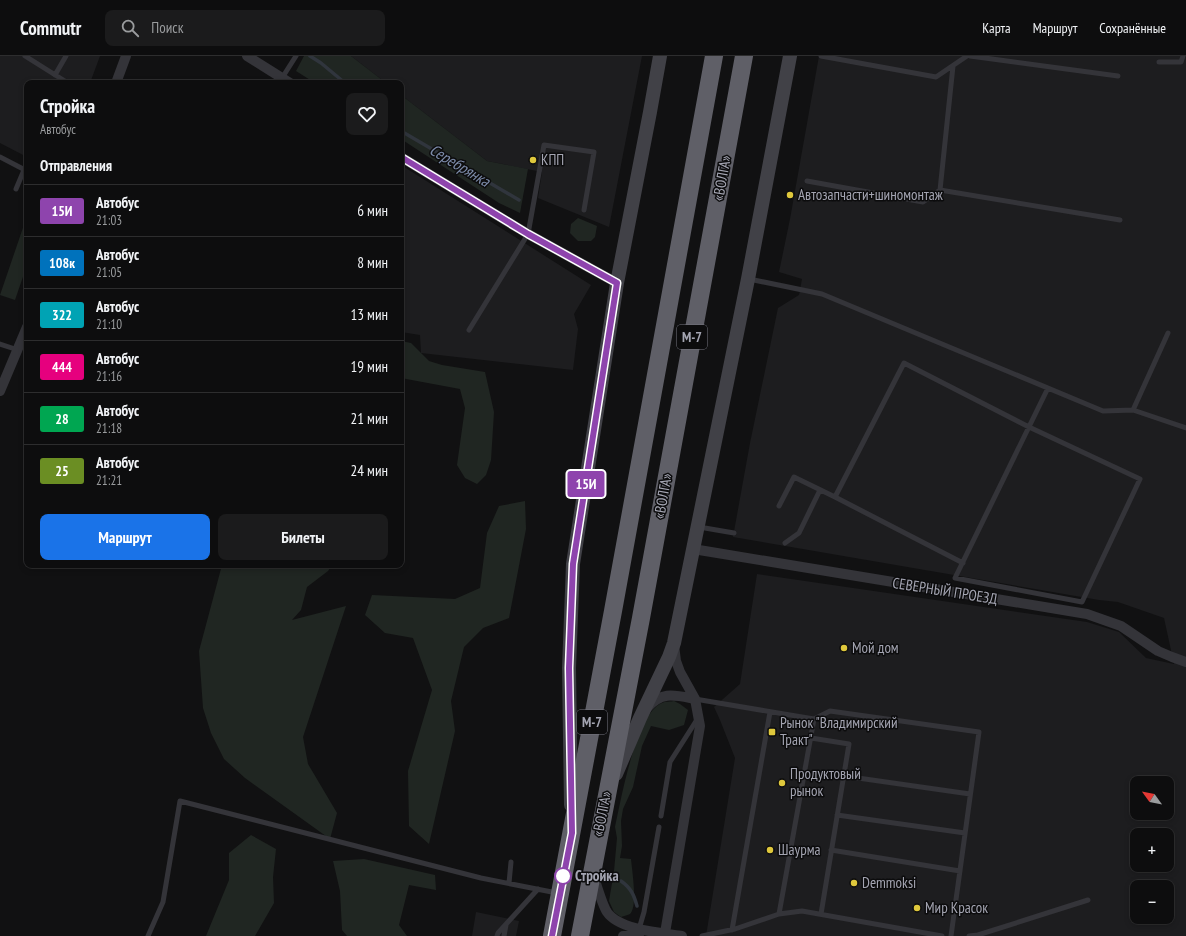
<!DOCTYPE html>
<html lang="ru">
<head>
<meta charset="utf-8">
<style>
	body { margin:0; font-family:"PT Sans Narrow",sans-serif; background:#1b1b1c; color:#f1f3f6; height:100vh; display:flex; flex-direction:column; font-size:15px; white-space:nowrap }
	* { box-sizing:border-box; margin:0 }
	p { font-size:13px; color:#9a9c9e }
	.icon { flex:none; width:22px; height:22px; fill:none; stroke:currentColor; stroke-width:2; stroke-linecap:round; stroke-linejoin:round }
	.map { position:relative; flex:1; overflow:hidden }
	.panel { position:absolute; left:24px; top:24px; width:380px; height:488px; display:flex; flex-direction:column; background:#0d0d0e; border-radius:8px; box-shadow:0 2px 6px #0003,0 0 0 1px #2d2d2e }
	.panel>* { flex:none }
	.badge { padding:0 8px; border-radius:3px; font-size:14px; line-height:26px }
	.needle { width:26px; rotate:303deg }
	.buttons { position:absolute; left:1130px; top:720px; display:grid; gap:8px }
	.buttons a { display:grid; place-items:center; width:44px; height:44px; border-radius:8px; background:#0d0d0e; box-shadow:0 2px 6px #0003,0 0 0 1px #2d2d2e; font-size:20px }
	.map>.badge { position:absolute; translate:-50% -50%; box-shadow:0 0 0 2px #fff }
	h2 { padding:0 16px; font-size:15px; line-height:36px }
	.round { display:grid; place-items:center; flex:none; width:42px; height:42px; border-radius:8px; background:#1b1b1c }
	.headline { display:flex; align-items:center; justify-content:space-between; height:68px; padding:0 16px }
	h1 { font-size:19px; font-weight:600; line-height:30px }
	.primary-button { display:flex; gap:8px; margin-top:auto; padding:8px 16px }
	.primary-button a { flex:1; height:46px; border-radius:8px; background:#1a73e8; color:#fff; font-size:16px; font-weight:600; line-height:46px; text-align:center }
	.primary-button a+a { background:#1b1b1c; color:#f1f3f6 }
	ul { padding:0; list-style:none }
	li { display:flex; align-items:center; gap:12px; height:52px; padding:0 16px; border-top:1px solid #2d2d2e }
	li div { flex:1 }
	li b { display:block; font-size:15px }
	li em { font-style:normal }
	li .badge { min-width:44px; font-weight:700; text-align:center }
	header { display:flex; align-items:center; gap:24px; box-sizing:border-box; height:56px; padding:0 20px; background:#0d0d0e; border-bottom:1px solid #2d2d2e }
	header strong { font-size:19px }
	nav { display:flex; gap:22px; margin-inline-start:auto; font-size:14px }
	.search { width:280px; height:36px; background:#1b1b1c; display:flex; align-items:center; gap:10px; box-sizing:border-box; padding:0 14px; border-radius:8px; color:#9a9c9e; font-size:15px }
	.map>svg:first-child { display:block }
	.built { fill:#1d1d1f; fill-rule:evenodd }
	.green { fill:#202622 }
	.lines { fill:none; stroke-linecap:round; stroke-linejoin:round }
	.stream { stroke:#30353d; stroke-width:3.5 }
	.lane { stroke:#343439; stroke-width:5 }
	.street { stroke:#343439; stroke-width:10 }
	.secondary { stroke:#414147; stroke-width:14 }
	.highway { stroke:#5f5f67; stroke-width:18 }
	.line-casing { stroke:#fff; stroke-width:9 }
	.line { stroke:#8e44ad; stroke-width:6 }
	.poi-dot { fill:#dfc83c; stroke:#0c0c0d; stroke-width:1.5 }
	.stop-dot { fill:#fff; stroke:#8e44ad; stroke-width:2 }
	.labels { text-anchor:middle; stroke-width:3; stroke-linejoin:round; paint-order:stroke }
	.shield { fill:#0c0c0d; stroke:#767780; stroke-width:1 }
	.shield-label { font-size:14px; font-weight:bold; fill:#a4a5b2 }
	.poi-label { font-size:15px; fill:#a4a5b2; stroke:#0c0c0d; text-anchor:start }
	.street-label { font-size:15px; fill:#a4a5b2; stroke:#0c0c0d }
	.stop-label { font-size:15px; font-weight:bold; fill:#a4a5b2; stroke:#0c0c0d; text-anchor:start }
	.water-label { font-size:16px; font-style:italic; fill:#7d8caa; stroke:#0c0c0d }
</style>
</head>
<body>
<header>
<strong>Commutr</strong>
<div class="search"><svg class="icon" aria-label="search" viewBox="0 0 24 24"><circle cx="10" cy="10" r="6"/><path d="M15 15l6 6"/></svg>Поиск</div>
<nav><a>Карта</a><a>Маршрут</a><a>Сохранённые</a></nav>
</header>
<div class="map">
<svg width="1186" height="880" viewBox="0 0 1186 880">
	<rect width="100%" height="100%" fill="#111112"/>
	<!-- built -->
	<path class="built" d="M0,0H100L90,27H27V101L0,87Z
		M351,0H642L609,171L538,142L542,116L487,105L401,39V27H386Z
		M819,0H1186V880H706L735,702L720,664L714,651L740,628L757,518L1087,566L1119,576L1146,602L1174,608L1164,562L1118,546L1099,544L733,481L750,387L778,252L799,239L802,223L779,216L790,163ZM1137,727H1167V757H1137ZM1137,779H1167V809H1137ZM1137,831H1167V861H1137Z
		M401,109L591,229L574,258L578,273L573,314L421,297L420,279L401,276Z
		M476,856L519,865L516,880H472Z"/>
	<!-- green -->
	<path class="green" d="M304,0H351L386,27H315L296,15Z
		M401,39L487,105L528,113L520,157L499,147L401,83Z
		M27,160V209L15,244L0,239Z
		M578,162L597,170L595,181L591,185H578L570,177L571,168Z
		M401,285L411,287L429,305L442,309L485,316L494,356L491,404L486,419L477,428L465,422L457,409L465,352L460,333L401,322Z
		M525,445L526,473L509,562L483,572L464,591L451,645L455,675L429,788L409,770L408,715L432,634L413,582L385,577L365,559L372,539L455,543L480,532L487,477L499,450Z
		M222,509H332L328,515L307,531L301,554L292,564L346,550L303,681L308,708L337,757L330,783L245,722L224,703L211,677L203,652L199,595Z
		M674,645L680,648L688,654L684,669L669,674L651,670L642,690L633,731L623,753L621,765L622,790L620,802L631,803C632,814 638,851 630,858C628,859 624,860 621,861L614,856L609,845L614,815L617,782L615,771C621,744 636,657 662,647C665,645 671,646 674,645Z
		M251,779L276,793L273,821L274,847L255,880H206L229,824V797Z
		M364,803L435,819L436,834L409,829L399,869L407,880H347L342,874L340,835L333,805Z"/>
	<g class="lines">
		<!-- stream -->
		<path class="stream" d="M310,0L321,7L345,27
			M401,75L519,144
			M621,825C631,832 634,839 637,850"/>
		<!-- lane -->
		<path class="lane" d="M25,0L68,27
			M821,0L936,21L967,0
			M970,0L1118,20
			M1159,6H1181L1183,0
			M55,19L66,0
			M282,22L296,0
			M0,101L27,115
			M807,125L923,146L940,134L1120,164
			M16,133L24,114
			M940,134L953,10
			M749,223L822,238L1103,355L1133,354L1186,372
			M469,274L528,178L544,89L594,96L584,154
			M0,288L18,294
			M1133,354L1168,277
			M779,450L794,421L835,441
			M699,471L734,477
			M785,487L799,477L820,434
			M963,507L835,441L904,307L1029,371L1140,423L1082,546L955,522C986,459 1017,396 1048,332
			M695,643L814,663L830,655L979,676L951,880
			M811,682L849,688L821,858
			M844,720L970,738
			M837,759L965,777
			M661,760L670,706L698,662
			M831,794L960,815
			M509,827L511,806
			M779,858L802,855L942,880
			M639,873L644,856L659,771
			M732,874L770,656
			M148,880L163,846L180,745L481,822L557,837
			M497,880L498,877L538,833
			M504,880L506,869
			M702,880L735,873L779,858L814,663
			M969,880L978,879L1088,844"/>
		<!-- street -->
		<path class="street" d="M247,0L290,27
			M116,27L126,0
			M401,101L528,178L617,227
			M0,335L27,271
			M693,493L1087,558L1121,570L1158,595L1172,601L1186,606
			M647,652C662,635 674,639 695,643
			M594,821C597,830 602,848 607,856C619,874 662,877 682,880
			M665,877L700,670L695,643L680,616L676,605L674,589
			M623,880H639"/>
		<!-- secondary -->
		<path class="secondary" d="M616,718L640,662L669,601L674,587L748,223L790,0
			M571,749L569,612L573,508L617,227L650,56L660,0"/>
		<!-- highway -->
		<path class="highway" d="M552,880L613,555L714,0
			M580,880L641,562L744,0"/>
	</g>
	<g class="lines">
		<defs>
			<path id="line" d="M401,101L528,178L617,227L573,508L569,612L572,777L552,880"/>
		</defs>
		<!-- line casing -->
		<use href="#line" class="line-casing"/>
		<!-- line -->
		<use href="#line" class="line"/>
	</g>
	<!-- markers -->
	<g class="poi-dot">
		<circle cx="533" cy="104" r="4"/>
		<circle cx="790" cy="139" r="4"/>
		<circle cx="844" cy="592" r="4"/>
		<rect x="768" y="672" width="8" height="8" rx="2"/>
		<circle cx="782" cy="727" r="4"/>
		<circle cx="770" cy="794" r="4"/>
		<circle cx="854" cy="827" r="4"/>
		<circle cx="917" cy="852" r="4"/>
	</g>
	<circle class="stop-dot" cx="563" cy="820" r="8"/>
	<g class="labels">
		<!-- shield labels -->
		<g class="shield">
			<rect x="677" y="269" width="30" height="24" rx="3"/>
			<rect x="577" y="654" width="30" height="24" rx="3"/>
		</g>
		<g class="shield-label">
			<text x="692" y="286">М-7</text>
			<text x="592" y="671">М-7</text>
		</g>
		<!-- poi labels -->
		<g class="poi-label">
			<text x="541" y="109">КПП</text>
			<text x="798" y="144">Автозапчасти+шиномонтаж</text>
			<text x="852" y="597">Мой дом</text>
			<text x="780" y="672">Рынок "Владимирский<tspan x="780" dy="17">Тракт"</tspan></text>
			<text x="790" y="723">Продуктовый<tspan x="790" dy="17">рынок</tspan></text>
			<text x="778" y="799">Шаурма</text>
			<text x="862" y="832">Demmoksi</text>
			<text x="925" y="857">Мир Красок</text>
		</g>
		<!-- street labels -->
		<g class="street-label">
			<text transform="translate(722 122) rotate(-80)" y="5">«ВОЛГА»</text>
			<text transform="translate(663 440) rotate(-80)" y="5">«ВОЛГА»</text>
			<text transform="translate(945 535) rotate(9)" y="5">СЕВЕРНЫЙ ПРОЕЗД</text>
			<text transform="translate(602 758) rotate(-79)" y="5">«ВОЛГА»</text>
		</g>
		<!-- stop labels -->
		<g class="stop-label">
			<text x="575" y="825">Стройка</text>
		</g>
		<!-- water labels -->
		<g class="water-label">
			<text transform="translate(460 109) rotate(31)" y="6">Серебрянка</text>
		</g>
	</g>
</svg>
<div class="buttons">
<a><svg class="needle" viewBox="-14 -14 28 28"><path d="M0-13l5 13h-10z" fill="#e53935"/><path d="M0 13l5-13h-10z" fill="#9a9c9e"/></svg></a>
<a>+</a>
<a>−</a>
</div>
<b class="badge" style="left:586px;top:428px;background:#8e44ad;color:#fff">15И</b>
<section class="panel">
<div class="headline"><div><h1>Стройка</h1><p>Автобус</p></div><a class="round"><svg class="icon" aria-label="heart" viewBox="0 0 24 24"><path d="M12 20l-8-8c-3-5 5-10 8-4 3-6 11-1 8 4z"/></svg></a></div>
<h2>Отправления</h2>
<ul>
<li><span class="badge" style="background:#8e44ad;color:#fff">15И</span><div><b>Автобус</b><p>21:03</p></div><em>6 мин</em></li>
<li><span class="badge" style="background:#0072bc;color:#fff">108к</span><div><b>Автобус</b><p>21:05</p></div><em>8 мин</em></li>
<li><span class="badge" style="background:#00a3b4;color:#fff">322</span><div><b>Автобус</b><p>21:10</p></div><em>13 мин</em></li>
<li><span class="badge" style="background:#e6007e;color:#fff">444</span><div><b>Автобус</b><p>21:16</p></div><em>19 мин</em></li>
<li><span class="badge" style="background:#00a651;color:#fff">28</span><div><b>Автобус</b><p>21:18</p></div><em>21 мин</em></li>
<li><span class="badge" style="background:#6b8e23;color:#fff">25</span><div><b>Автобус</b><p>21:21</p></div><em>24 мин</em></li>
</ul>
<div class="primary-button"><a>Маршрут</a><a>Билеты</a></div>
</section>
</div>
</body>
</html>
